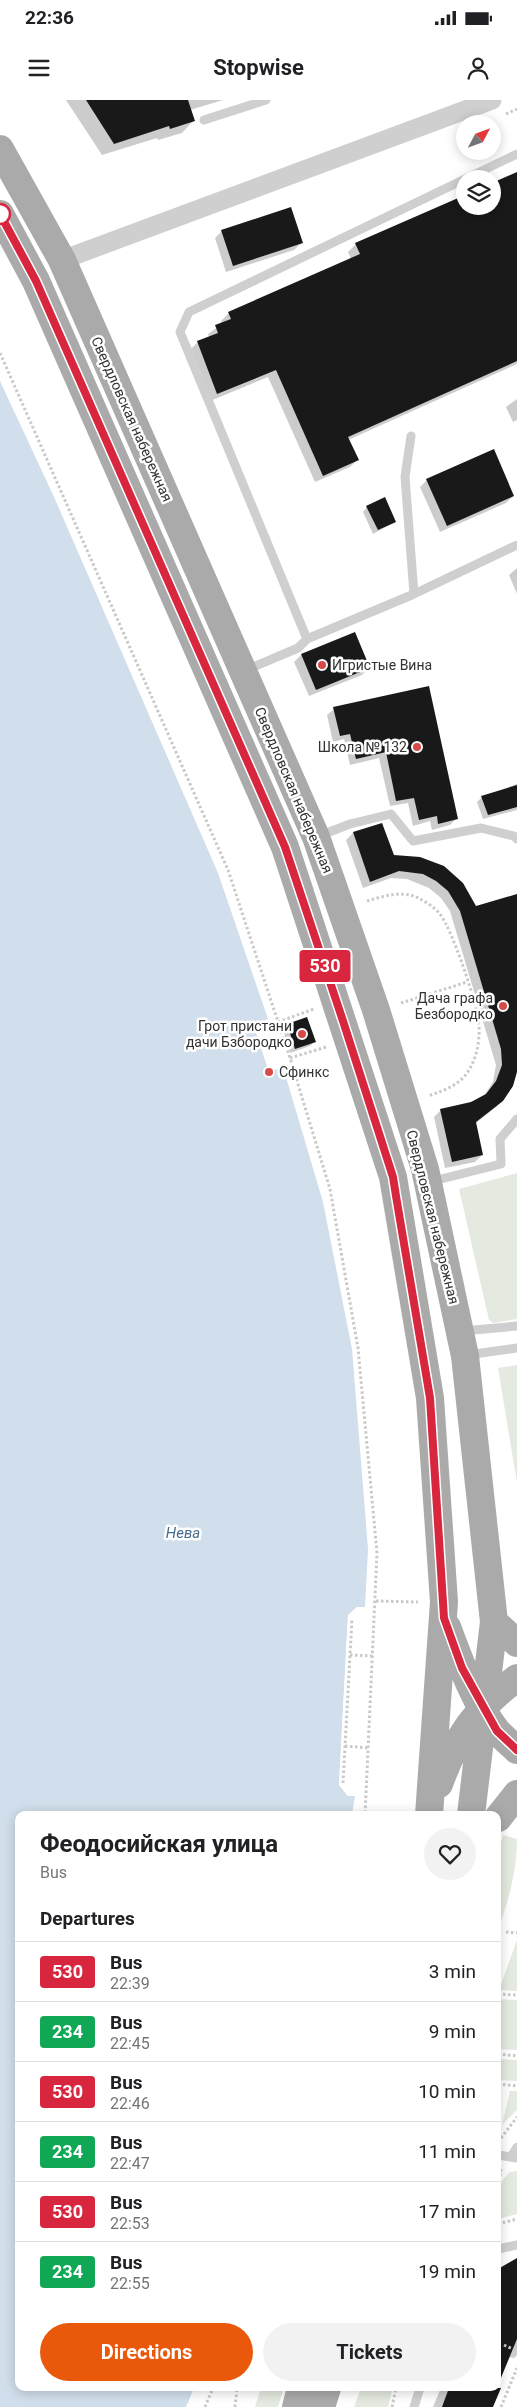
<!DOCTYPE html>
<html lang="en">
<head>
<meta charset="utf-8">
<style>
	body { margin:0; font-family:Roboto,sans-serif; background:#f2f2f2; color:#202124; height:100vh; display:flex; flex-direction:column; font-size:19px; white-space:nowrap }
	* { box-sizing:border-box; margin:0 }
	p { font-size:16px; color:#757577 }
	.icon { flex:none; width:28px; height:28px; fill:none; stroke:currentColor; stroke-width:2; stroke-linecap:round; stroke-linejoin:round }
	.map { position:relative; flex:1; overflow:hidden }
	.details { position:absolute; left:15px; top:1711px; width:486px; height:580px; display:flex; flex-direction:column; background:#fff; border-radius:10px; box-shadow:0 2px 12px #0003 }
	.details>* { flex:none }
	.badge { padding:0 10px; border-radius:4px; font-size:18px; line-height:32px }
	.needle { width:32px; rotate:49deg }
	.buttons { position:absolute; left:456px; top:15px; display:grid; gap:10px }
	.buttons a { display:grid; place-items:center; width:45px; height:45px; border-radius:50%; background:#fff; box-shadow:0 2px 12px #0003; font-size:25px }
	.map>.badge { position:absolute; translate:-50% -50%; box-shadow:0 0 0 2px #fff }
	h2 { padding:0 25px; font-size:19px; line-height:45px }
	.round { display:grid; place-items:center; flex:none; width:52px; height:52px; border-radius:26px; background:#f2f2f2 }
	.summary { display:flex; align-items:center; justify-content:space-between; height:85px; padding:0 25px }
	h1 { font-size:24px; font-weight:700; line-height:38px }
	.action { display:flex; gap:10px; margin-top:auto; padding:10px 25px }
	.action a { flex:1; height:58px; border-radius:30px; background:#ea580c; color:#fff; font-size:20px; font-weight:700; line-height:58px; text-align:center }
	.action a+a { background:#f2f2f2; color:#202124 }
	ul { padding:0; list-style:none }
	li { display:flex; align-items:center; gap:15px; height:60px; padding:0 25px; border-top:1px solid #e0e0e0 }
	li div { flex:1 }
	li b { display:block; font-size:19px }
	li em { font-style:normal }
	li .badge { min-width:55px; font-weight:700; text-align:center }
	.status { display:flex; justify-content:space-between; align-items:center; height:35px; padding:0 25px; background:#fff; direction:ltr }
	.status svg { height:14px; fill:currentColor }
	header { display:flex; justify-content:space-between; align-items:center; height:65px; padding:0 25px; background:#fff; font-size:22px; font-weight:700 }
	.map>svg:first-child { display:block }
	.green { fill:#e4eadf }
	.water { fill:#d1deeb }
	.pier { fill:#fff }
	.shadow { fill:#0003 }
	.building { fill:#191919 }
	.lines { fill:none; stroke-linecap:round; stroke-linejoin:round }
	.path { stroke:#c9c9c9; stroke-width:3; stroke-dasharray:2.5 2.5; stroke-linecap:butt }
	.lane { stroke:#cfcfcf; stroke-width:9 }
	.street { stroke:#cfcfcf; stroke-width:19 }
	.primary { stroke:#aaa; stroke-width:28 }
	.line-casing { stroke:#fff; stroke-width:11 }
	.line { stroke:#d7263d; stroke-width:8 }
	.stop-dot { fill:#fff; stroke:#d7263d; stroke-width:2.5 }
	.poi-dot { fill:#d64a48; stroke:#fff; stroke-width:2 }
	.labels { text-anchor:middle; stroke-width:5; stroke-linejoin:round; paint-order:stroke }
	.street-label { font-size:14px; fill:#323232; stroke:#fff }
	.poi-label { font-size:14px; fill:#323232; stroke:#fff; text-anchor:end }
	.water-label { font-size:15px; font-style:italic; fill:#476c8e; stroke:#fff }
</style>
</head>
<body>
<div class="status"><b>22:36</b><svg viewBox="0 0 49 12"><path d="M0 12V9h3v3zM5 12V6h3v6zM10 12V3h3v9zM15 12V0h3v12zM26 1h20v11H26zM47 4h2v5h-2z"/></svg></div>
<header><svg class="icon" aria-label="menu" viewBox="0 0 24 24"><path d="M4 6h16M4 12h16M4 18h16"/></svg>Stopwise<svg class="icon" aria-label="person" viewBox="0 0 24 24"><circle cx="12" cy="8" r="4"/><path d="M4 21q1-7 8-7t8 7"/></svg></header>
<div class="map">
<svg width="517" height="2307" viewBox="0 0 517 2307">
	<rect width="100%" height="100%" fill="#fff"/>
	<!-- green -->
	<path class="green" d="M517,1073V1219L493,1223L489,1220L459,1089Z
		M517,1265V1383L498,1268Z
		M503,1735L517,1739C517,1770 509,1800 498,1829V1753Z
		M517,1840V1891L499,1890Z
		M498,1899L517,1900V1950L498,1949Z
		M498,1959L517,1960V1981L498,1980Z
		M510,1991H517V2010L502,2025Z
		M517,2071V2114L498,2119C497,2102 496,2083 510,2072Z
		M261,2288H284L278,2307H255Z
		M361,2288H393L388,2307H354Z"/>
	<!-- water -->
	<path class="water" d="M0,281L54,397L218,773L268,919L253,924L269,972L283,967L323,1102L352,1249L368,1449L365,1507H357L348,1516L339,1685L348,1696H355L352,1715H19V2288H194L186,2307H0Z"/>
	<!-- pier -->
	<path class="pier" d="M357,1507H365V1509H358L351,1517L341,1685L349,1694H355V1696H348L339,1685L348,1515Z"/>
	<!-- shadow -->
	<path class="shadow" d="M66,0H223L190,10L193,21L182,33L158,40L157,38L102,55Z
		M517,74V264L348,340L357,360L350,367L315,382L268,277L210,301L190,250L198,242L209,237L208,234L222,224L221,221L229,213L351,159L348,152L356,144L465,96V106H492Z
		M222,131L301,143L294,150L226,172L215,138Z
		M517,299V320L513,322L506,307Z
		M427,380L513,396L506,403L440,432L420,387Z
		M367,407L395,422L373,434L363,412Z
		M517,468V494L509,475Z
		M301,555L369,568L362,575L309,596L294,562Z
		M428,587L456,719L450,725L432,730L430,721L413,726L408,703L390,706L379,658L350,665L344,639L333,642L327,615L334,609Z
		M517,684V710L483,719L477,702L482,697Z
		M382,724L393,756L420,758L476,807L517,795V962L511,986L497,1006L475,1024L482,1055L475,1062L445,1068L434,1017L441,1010L472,1003L483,997L493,982L496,965L450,811L441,798L429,788L407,779L391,778L363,788L346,740L353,733Z
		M306,919L314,942L310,946L290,953L283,930L287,925Z
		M517,2161V2255L514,2258L508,2257L498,2282V2172Z
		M441,2288H495L499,2289L492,2307H433Z"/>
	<!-- building -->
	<path class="building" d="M86,0H188L195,21L170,29L169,26L114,44Z
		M517,72V261L348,337L359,360L323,376L276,270L217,294L197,241L218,233L215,225L231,219L228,212L360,154L355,143L465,95V106H492V83Z
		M291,107L303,143L233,166L221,130Z
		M494,349L514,396L447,426L426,379Z
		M385,397L396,422L378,430L366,406Z
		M355,532L370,568L316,590L301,554Z
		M429,586L458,719L438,724L437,716L419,720L414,698L396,701L386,652L356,659L350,634L340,636L333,607Z
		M517,685V707L488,715L481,696Z
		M382,723L394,755L420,757L444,766L463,783L476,806L517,794V972L513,986L503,1001L476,1022L483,1055L452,1062L440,1009L471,1002L486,994L496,981L502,965L501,949L460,811L448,791L436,781L423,774L399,771L370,782L353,732Z
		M307,917L316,942L295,949L287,924Z
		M517,2158V2239L498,2285V2169Z
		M449,2288H501L493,2307H442Z"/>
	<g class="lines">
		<!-- path -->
		<path class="path" d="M506,14L517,9
			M0,253L228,770L290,958L330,1089L358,1248L377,1453L365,1715
			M367,801C384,796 405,789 422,800C428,803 436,809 440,814C453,832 474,895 478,918C481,935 478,955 469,970C460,985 445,990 428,996
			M401,903L467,882
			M278,922L314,909
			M290,958L326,947
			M376,1501L418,1502
			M350,1555L373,1556
			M345,1646L369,1648
			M343,1683L352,1519
			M506,1832L517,1833
			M498,1894L517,1895
			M498,1954L517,1956
			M498,1984L517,1986
			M498,2042L517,2017
			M498,2091L501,2069
			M498,2124L517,2119
			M504,2245L517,2251
			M205,2307L213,2288
			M235,2307L237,2288
			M392,2307L396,2288
			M501,2307L517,2268"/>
		<!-- lane -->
		<path class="lane" d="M204,20L266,0
			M411,336L405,377L414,494
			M307,539L180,232L189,212L517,54
			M246,570L298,548L307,539L414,494L517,445
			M319,736L350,724L391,714L413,741L481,728L514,736L517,739
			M429,1082L501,1064L500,1039L517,1019
			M463,1231L517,1226
			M467,1255L517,1248
			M498,2055L517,2058
			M511,2057L517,2047
			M498,2149L517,2145
			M414,2307L420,2288"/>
		<!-- street -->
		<path class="street" d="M62,160L492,0"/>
		<!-- primary -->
		<path class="primary" d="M0,49L62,160L316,737L376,910L425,1069L465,1256L494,1522L471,1715
			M0,114L36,181L285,747L393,1077L430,1298L444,1502L429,1715
			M494,1522L517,1543
			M447,1527C459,1559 475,1604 497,1631C503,1638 511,1644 517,1650
			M439,1684C455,1639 478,1606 517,1578
			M498,1718L517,1694
			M296,2307L301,2288
			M321,2307L327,2288"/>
	</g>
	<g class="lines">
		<defs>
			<path id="line" d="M0,114L36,181L285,747L343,921L393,1077L396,1096L430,1298L444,1518L462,1568L483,1606L497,1631L517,1650"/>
		</defs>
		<!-- line casing -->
		<use href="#line" class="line-casing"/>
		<!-- line -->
		<use href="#line" class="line"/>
	</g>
	<!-- markers -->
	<circle class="stop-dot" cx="0" cy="114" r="10"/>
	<g class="poi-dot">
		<circle cx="322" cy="565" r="5"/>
		<circle cx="417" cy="647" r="5"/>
		<circle cx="503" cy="906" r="5"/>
		<circle cx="302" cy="934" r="5"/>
		<circle cx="269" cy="972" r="5"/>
	</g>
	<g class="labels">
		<!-- street labels -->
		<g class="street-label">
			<text transform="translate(132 319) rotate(66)" y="5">Свердловская набережная</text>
			<text transform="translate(294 690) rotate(67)" y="5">Свердловская набережная</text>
			<text transform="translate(433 1117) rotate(76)" y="5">Свердловская набережная</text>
		</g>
		<!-- poi labels -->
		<g class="poi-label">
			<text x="332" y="570" text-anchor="start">Игристые Вина</text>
			<text x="407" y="652">Школа № 132</text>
			<text x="493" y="903">Дача графа<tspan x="493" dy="16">Безбородко</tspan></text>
			<text x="292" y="931">Грот пристани<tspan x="292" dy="16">дачи Бзбородко</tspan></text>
			<text x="279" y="977" text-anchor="start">Сфинкс</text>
		</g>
		<!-- water labels -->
		<g class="water-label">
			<text x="183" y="1438">Нева</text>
		</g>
	</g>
</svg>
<div class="buttons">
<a><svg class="needle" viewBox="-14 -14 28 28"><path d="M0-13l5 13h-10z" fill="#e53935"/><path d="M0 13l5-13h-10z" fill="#757577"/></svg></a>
<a><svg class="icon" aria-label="layers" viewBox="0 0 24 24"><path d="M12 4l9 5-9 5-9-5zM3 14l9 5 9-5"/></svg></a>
</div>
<b class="badge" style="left:325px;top:866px;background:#d7263d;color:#fff">530</b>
<section class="details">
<div class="summary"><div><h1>Феодосийская улица</h1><p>Bus</p></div><a class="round"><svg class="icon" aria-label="heart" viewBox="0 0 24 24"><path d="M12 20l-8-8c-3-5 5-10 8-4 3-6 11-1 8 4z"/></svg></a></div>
<h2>Departures</h2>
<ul>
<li><span class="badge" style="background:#d7263d;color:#fff">530</span><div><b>Bus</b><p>22:39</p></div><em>3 min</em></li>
<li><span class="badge" style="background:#10a855;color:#fff">234</span><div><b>Bus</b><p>22:45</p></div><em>9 min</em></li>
<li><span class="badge" style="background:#d7263d;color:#fff">530</span><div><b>Bus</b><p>22:46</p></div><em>10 min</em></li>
<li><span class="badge" style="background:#10a855;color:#fff">234</span><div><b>Bus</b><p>22:47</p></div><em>11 min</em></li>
<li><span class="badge" style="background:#d7263d;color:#fff">530</span><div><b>Bus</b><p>22:53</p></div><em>17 min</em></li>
<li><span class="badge" style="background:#10a855;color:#fff">234</span><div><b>Bus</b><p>22:55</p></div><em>19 min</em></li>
</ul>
<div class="action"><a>Directions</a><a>Tickets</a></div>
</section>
</div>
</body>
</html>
